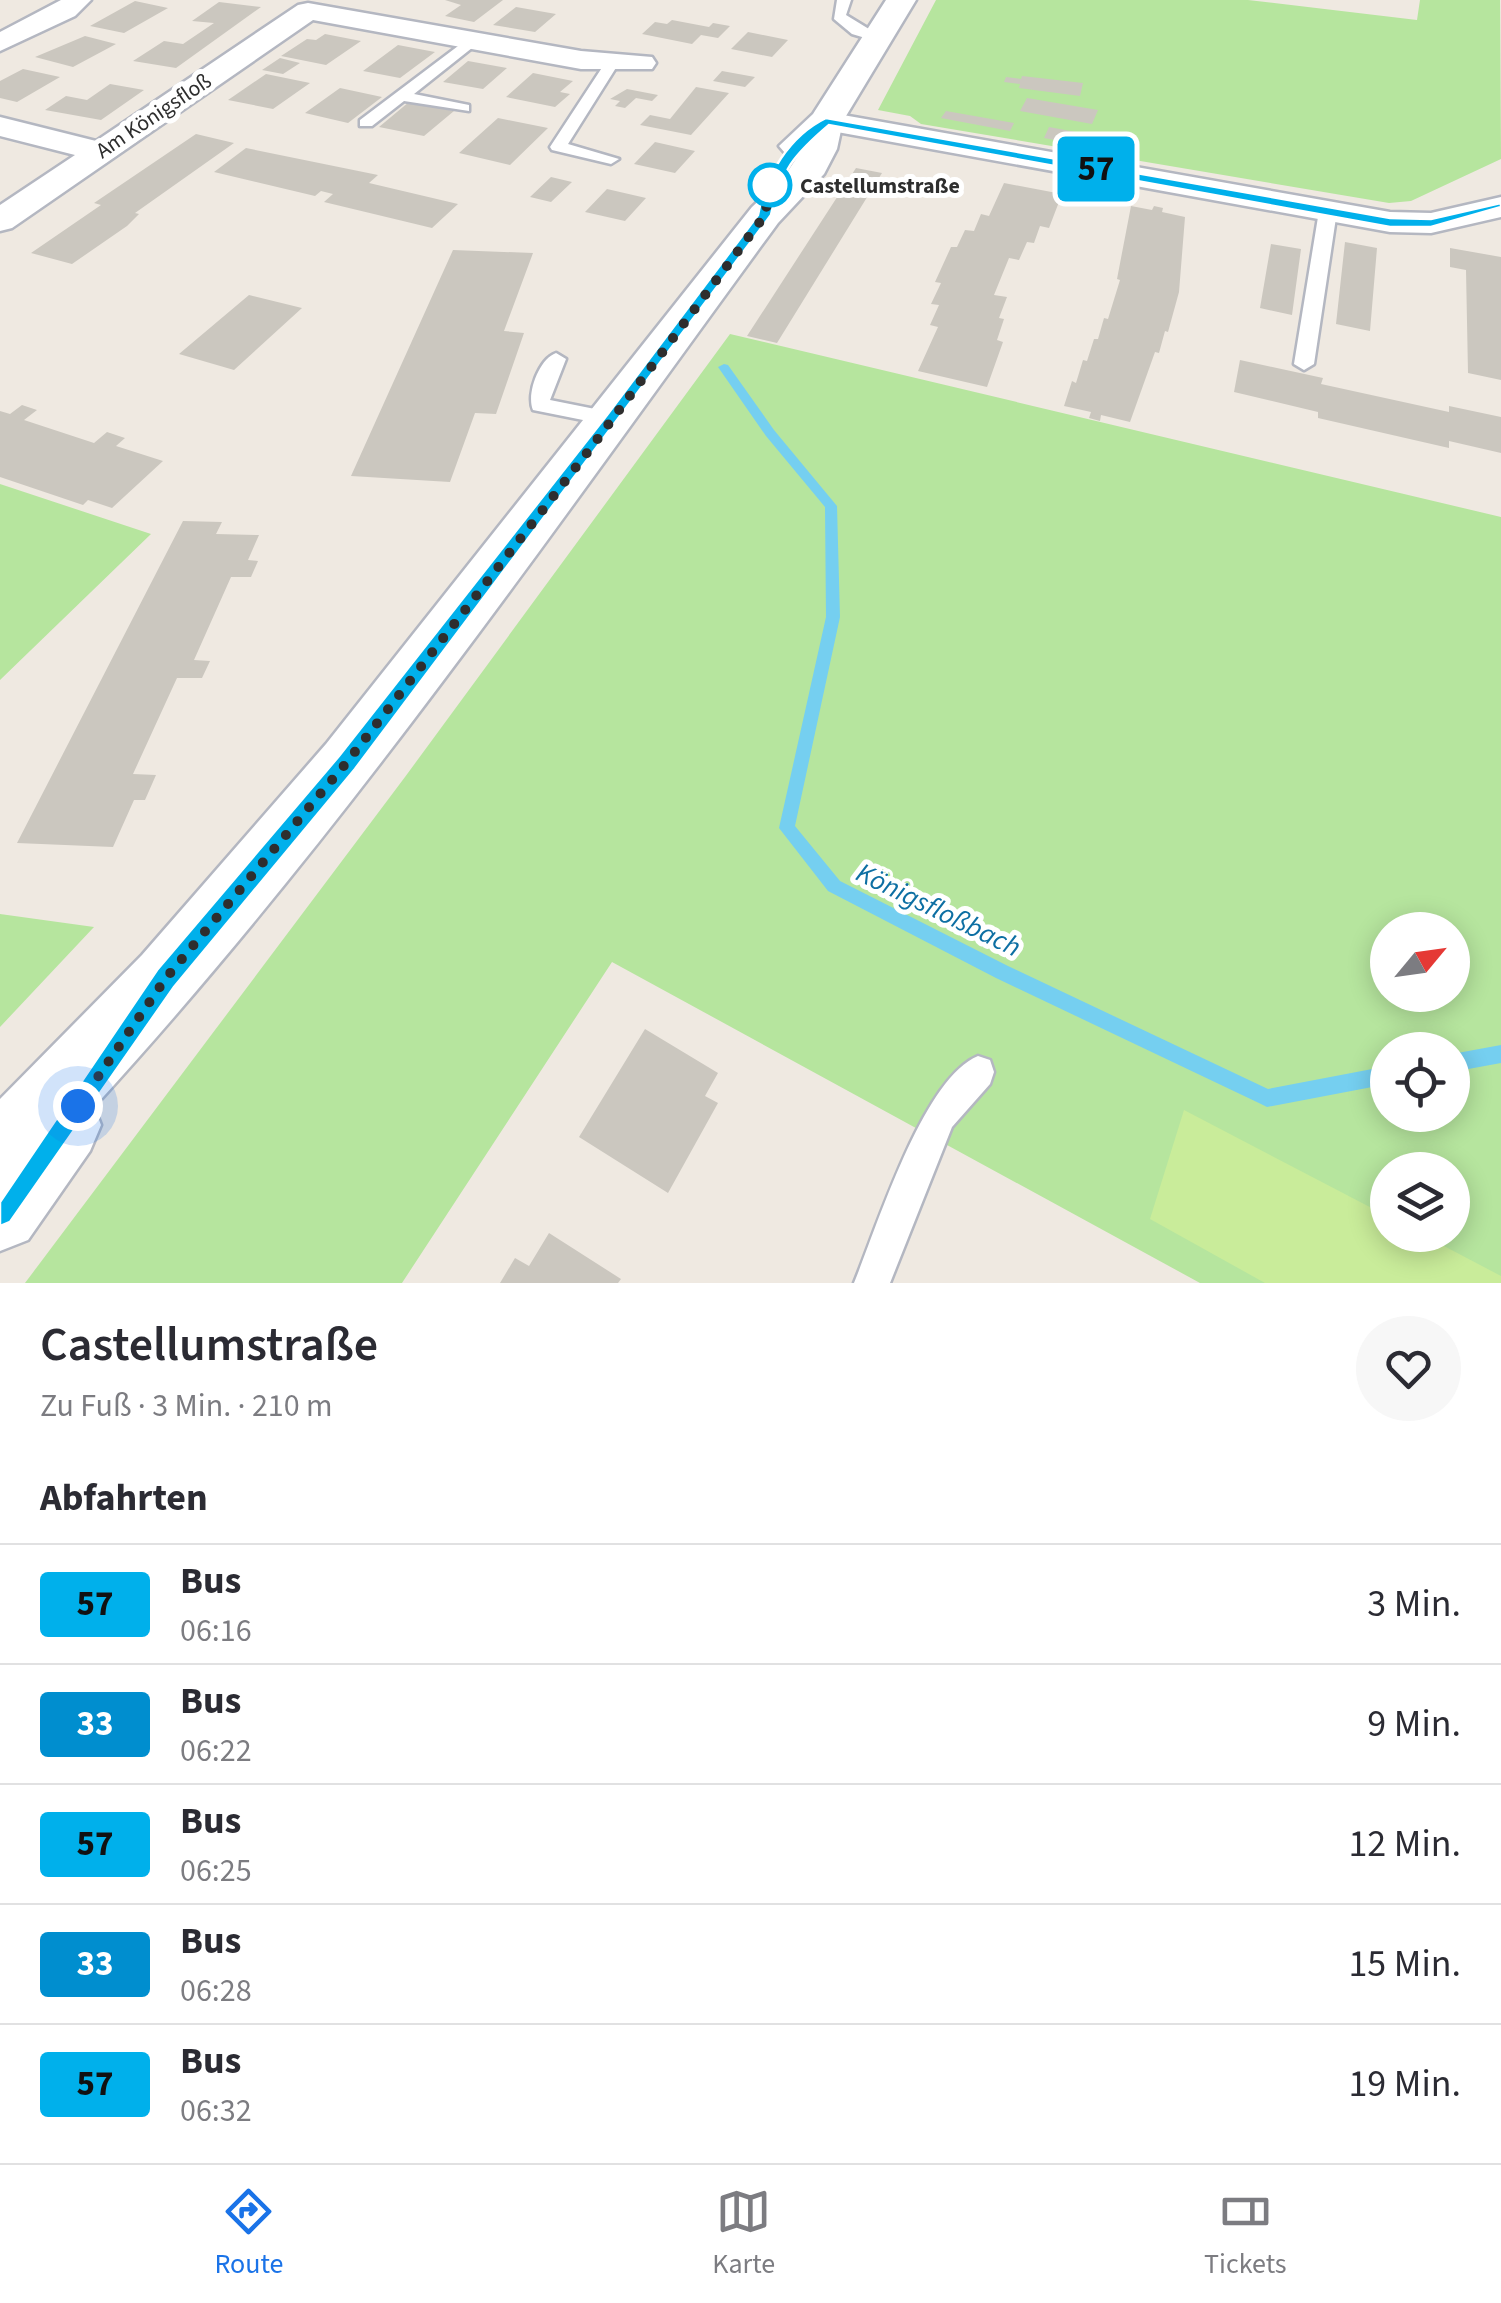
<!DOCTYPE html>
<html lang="de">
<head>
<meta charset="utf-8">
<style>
	body { margin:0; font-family:"Source Sans 3",sans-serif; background:#f7f7f7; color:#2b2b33; height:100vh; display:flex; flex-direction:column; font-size:38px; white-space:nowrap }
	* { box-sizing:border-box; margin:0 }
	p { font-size:32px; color:#7c7c81 }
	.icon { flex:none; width:55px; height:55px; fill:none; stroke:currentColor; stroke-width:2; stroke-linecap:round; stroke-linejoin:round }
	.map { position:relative; height:1283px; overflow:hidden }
	.details { display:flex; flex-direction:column; background:#fff; flex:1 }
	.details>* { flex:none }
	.badge { padding:0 20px; border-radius:8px; font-size:35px; line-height:65px }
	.needle { width:65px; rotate:61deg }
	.controls { position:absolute; left:1370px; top:912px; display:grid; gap:20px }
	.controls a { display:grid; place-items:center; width:100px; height:100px; border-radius:50%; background:#fff; box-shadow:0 5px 25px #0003; font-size:50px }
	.you { position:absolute; width:50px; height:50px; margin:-25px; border:8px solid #fff; border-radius:50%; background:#1a73e8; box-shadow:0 0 0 15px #1a73e833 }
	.map>.badge { position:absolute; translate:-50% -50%; box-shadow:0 0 0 5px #fff }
	h2 { padding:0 40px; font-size:38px; line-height:90px }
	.round { display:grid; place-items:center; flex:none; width:105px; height:105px; border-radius:52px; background:#f7f7f7 }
	.head { display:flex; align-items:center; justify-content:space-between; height:170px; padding:0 40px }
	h1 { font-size:48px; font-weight:600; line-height:75px }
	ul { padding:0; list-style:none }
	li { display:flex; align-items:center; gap:30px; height:120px; padding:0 40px; border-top:2px solid #e1e1e2 }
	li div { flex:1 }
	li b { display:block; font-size:38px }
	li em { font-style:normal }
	li .badge { min-width:110px; font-weight:700; text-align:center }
	.tab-bar { display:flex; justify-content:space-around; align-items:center; height:140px; border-top:2px solid #e1e1e2; background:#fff; font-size:28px; color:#7c7c81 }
	.tab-bar a { display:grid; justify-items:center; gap:5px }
	.tab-bar .on { color:#1a73e8 }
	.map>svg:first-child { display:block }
	.green { fill:#b6e59e; fill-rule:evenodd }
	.pitch { fill:#c9ec9a }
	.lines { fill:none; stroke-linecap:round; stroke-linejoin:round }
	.stream { fill:#75cff0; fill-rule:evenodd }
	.building { fill:#cbc7bf }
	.service-casing { stroke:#b4b7c1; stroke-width:5 }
	.minor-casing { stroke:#b4b7c1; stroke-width:5 }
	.tertiary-casing { stroke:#b4b7c1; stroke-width:5 }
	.service { fill:#fff; fill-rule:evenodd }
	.minor { fill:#fff; fill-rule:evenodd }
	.tertiary { fill:#fff; fill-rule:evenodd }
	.line { fill:#00b0eb; stroke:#fff; stroke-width:2.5 }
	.walk { stroke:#2e2e2e; stroke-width:10; stroke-dasharray:0 18 }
	.stop-dot { fill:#fff; stroke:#00b0eb; stroke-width:5 }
	.labels { text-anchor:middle; stroke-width:10; stroke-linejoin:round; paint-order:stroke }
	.far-street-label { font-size:22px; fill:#2e2e2e; stroke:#fff }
	.far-stop-label { font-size:22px; font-weight:bold; fill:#2e2e2e; stroke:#fff; text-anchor:start }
	.water-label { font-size:28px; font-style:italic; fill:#0d6fa3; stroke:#fff }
</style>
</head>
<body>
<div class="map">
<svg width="1501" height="1283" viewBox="0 0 1501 1283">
	<rect width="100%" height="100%" fill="#efe9e1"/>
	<!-- green -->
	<path class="green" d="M936,0H1248L1417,20L1420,0H1500L1501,159L1411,201L1389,203L921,124L910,116L878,110Z
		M730,334L1501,517V1283H1200L612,962L402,1283H25L405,777ZM1388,930H1452V995H1388ZM1388,1050H1452V1115H1388ZM1388,1170H1452V1235H1388Z
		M0,484L151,534L0,680Z
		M0,914L94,927L0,1027Z"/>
	<!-- pitch -->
	<path class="pitch" d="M1184,1110L1387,1216L1388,1235H1423L1501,1276V1283H1265L1150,1219Z"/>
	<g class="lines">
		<!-- stream -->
		<path class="stream" d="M724,364L728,365L774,430L837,506L840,617L795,826L840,881L1008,966L1268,1089L1388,1066V1084L1267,1107L1261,1104L996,978L828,891L779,828L826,617L825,507L766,436L718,367Z
			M1501,1045V1063L1452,1072V1054Z"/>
	</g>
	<!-- building -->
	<path class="building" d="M445,0H503L474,22L445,16L461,5Z
		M135,1L168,8L124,33L90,26Z
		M219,2L261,7L176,68L133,61L164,41L183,44L214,23L192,21Z
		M516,7L556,14L535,32L493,25Z
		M672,20L709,27L713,23L730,26L718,38L701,35L692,44L642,34L655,22L667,24Z
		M748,32L788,40L772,57L731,49Z
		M325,34L361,41L326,65L281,56L307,39L316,40Z
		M85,36L116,44L73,67L35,57Z
		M398,45L435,52L400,78L363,71Z
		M280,58L300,63L283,74L262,70Z
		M468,61L507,68L483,89L443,82Z
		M23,69L60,77L17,102L0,98V81Z
		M722,71L755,77L745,87L713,81Z
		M533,73L573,81L560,92L570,94L555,107L506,97Z
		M266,74L310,83L273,109L228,100Z
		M1022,76L1083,83L1080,96L1019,88L1020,84L1004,82L1006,77L1021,79Z
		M110,84L144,90L101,120L45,110L66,96L87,100Z
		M696,87L729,93L691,135L640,125L650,115L670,119Z
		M340,88L382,97L348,123L305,113Z
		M627,89L658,95L652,101L636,98L625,108L615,106L620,101L610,99Z
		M1027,98L1098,110L1092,124L1020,111Z
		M409,102L454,111L424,136L379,127Z
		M946,111L1014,123L1010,131L941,118Z
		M498,118L548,128L510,165L459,153Z
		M1049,127L1097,136L1095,141L1074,137L1071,143L1044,138Z
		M196,134L234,143L135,213L139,214L127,226L72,264L31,253L101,205L94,203Z
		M655,142L695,151L675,173L634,164Z
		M246,148L378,175L369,183L458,204L432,228L324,202L333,194L321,191L315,196L214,172Z
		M856,168L882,173L777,343L747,336Z
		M551,177L572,182L551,202L530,197Z
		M1004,183L1062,194L1049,228L1040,226L1034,243L1027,242L1019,260L1009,258L994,295L1007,297L999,318L1004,319L997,340L1003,342L987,387L918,371L938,327L930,325L939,305L931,304L941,283L935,282L951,247H957L965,230L974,231L981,214L989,216Z
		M607,189L646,198L625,221L585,212Z
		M1131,206L1152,210L1154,206L1163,208L1162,212L1185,217L1179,292L1168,332L1165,331L1159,353L1155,352L1130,422L1101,415L1100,421L1089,418L1091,412L1064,406L1072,381L1076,383L1083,360L1087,361L1094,339H1098L1104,318L1108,319L1120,280L1117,279Z
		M1345,242L1377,248L1370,331L1336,324Z
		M1271,244L1301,249L1292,315L1260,308Z
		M1450,248L1501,257V380L1468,373L1466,270L1450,267Z
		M453,250L533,253L504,331L524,333L496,414L475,413L450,482L351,476Z
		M249,295L302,308L234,370L179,354Z
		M1240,360L1323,378L1321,384L1449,412V406L1501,417V453L1449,441V448L1318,418V412L1234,392Z
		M22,405L37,410L24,420L94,443L107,432L125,438L116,446L163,461L112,508L88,500L83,505L0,477V411L10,414Z
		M183,521L222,522L216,534L259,535L248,560L258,561L251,577H231L194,660L210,661L202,678H177L133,774L156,775L145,800H134L113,847L17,843Z
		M645,1029L718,1073L705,1096L718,1103L668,1193L579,1137Z
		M549,1233L621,1279L618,1283H500L515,1258L529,1266Z"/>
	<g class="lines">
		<defs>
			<path id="service" d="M837,0H851L846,15L882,37V43L852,34L834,19Z
				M470,37L482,40L414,94L469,105V111L404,101L372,126H360V120Z
				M607,60L619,63L568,144L619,159L611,164L552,150L550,147Z
				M1328,206L1337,211L1314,364L1304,370L1294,364L1319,211Z
				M556,353L566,359L550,400L620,414L623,419L620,424L613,426L533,410C526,394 539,359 556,353Z
				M978,1056L990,1060L994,1072L990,1084L952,1127L890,1283H854C877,1227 923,1078 978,1056Z"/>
			<path id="minor" d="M61,0H91L75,16L0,51V32Z
				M308,3L581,51L652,57L656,63L652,69H581L313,20L12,228L0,231V205L75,155L0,136V117L96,141L298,5Z
				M826,112L1390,212L1431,213L1501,197V217L1431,233L1390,232L815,128L810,121L815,114Z"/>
			<path id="tertiary" d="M886,0H916L843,121L837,149L824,174L778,223C558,523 346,832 94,1107L101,1125L90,1151L28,1240L0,1251V1099L142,955L326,744L752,207L784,177L798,156L785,153L779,146L813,114Z"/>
		</defs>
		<!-- service casing -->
		<use href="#service" class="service-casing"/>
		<!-- minor casing -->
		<use href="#minor" class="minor-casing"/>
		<!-- tertiary casing -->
		<use href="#tertiary" class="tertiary-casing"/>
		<!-- service -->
		<use href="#service" class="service"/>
		<!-- minor -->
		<use href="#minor" class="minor"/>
		<!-- tertiary -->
		<use href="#tertiary" class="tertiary"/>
	</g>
	<!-- line -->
	<path class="line" d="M826,118L1390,218L1431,219L1501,203V207L1431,227H1390L829,125C796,153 779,172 771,215L355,769L174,987L10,1222L0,1226V1202L157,970L339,756L607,415L758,215C765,176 789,136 826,118Z"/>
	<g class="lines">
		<!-- walk -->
		<path class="walk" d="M78,1106L166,978L347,762L590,449L765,215L770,185"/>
	</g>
	<!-- markers -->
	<circle class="stop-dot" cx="770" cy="185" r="20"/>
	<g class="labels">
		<!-- far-street labels -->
		<g class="far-street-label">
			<text transform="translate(153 115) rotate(-34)" y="8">Am Königsfloß</text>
		</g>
		<!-- far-stop labels -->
		<g class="far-stop-label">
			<text x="800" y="193">Castellumstraße</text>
		</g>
		<!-- water labels -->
		<g class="water-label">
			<text transform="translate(939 909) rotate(26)" y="10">Königsfloßbach</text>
		</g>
	</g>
</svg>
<div class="controls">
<a><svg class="needle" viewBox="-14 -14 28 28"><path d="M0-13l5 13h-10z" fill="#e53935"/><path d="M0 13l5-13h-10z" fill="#7c7c81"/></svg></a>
<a><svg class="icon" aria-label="locate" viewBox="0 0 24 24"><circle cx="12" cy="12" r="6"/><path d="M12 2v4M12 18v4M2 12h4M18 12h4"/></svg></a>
<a><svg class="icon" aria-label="layers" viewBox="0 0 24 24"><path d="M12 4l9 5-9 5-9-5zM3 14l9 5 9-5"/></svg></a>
</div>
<div class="you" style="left:78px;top:1106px"></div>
<b class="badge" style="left:1096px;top:169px;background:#00b0eb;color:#111">57</b>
</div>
<section class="details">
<div class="head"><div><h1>Castellumstraße</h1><p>Zu Fuß · 3 Min. · 210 m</p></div><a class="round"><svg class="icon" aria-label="heart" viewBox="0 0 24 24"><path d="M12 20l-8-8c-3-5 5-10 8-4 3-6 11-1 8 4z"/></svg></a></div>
<h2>Abfahrten</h2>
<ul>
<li><span class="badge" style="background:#00b0eb;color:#111">57</span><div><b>Bus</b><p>06:16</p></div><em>3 Min.</em></li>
<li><span class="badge" style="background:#008ecf;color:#fff">33</span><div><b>Bus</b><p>06:22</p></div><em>9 Min.</em></li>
<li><span class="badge" style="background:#00b0eb;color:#111">57</span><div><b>Bus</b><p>06:25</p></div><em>12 Min.</em></li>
<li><span class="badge" style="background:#008ecf;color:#fff">33</span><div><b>Bus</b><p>06:28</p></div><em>15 Min.</em></li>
<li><span class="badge" style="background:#00b0eb;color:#111">57</span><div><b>Bus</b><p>06:32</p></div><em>19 Min.</em></li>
</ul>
</section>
<nav class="tab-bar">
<a class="on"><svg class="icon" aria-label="directions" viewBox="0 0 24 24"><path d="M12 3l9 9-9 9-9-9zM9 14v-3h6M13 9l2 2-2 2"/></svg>Route</a>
<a><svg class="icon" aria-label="map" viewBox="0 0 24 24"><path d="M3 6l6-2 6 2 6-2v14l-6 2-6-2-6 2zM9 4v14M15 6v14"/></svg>Karte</a>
<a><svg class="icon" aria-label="tickets" viewBox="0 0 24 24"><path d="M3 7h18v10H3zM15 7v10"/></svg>Tickets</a>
</nav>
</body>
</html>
